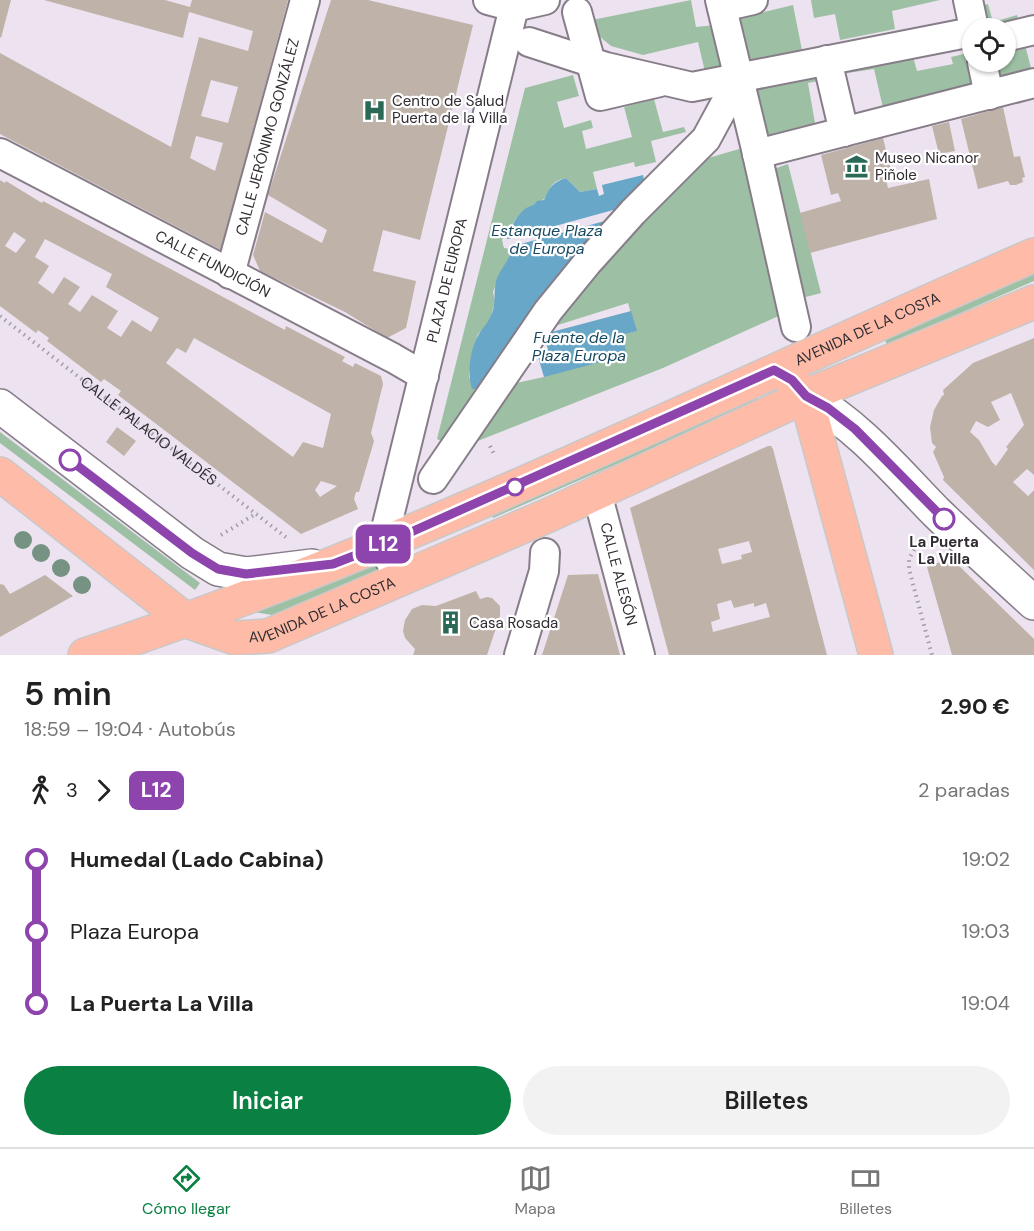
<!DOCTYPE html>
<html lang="es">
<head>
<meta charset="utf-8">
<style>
	body { margin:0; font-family:"DM Sans",sans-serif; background:#f2f2f2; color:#222; height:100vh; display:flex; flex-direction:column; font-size:22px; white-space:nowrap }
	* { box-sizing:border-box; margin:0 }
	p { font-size:20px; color:#767676 }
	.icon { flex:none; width:33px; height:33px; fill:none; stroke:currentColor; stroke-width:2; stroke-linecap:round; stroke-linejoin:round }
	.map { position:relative; height:655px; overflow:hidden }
	.panel { display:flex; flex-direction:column; background:#fff; flex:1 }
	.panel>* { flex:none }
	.badge { padding:0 12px; border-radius:9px; font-size:21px; line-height:39px }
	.controls { position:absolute; left:962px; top:18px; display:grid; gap:12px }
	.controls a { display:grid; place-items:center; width:54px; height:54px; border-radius:50%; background:#fff; box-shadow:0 2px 4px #0004; font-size:30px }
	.map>.badge { position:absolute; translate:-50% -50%; box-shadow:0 0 0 3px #fff }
	.legs { display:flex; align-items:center; gap:9px; height:66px; padding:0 24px; font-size:20px }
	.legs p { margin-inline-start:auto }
	.summary { display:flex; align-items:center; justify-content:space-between; height:102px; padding:0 24px }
	h1 { font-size:33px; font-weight:600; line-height:45px }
	.action { display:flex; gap:12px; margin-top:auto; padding:12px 24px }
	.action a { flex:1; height:69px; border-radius:36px; background:#0b8043; color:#fff; font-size:24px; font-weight:600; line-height:69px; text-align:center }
	.action a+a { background:#f2f2f2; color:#222 }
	ul { padding:0 24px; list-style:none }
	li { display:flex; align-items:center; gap:21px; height:72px; font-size:22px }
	li i { display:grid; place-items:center; width:9px; height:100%; margin:0 8px; background:currentColor }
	li i::after { content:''; width:15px; height:15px; margin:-8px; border:4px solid; border-radius:50%; background:#fff }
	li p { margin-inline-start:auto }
	li:first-child i { background:linear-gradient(#0000 50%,currentColor 0) }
	li:last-child i { background:linear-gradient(currentColor 50%,#0000 0) }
	.tab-bar { display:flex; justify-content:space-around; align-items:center; height:84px; border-top:2px solid #e0e0e0; background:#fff; font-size:16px; color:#767676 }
	.tab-bar a { display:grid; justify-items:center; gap:3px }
	.tab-bar .on { color:#0b8043 }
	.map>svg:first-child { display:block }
	.green { fill:#9dc0a4 }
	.water { fill:#68a7c8 }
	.pier { fill:#ede3f0 }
	.building { fill:#bfb2a8; fill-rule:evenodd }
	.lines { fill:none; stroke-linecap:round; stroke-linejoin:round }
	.street-casing { stroke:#877d89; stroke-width:32 }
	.secondary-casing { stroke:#877d89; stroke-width:36 }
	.primary-casing { stroke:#c9c8c9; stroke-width:36 }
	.path { stroke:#a39ba5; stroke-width:4; stroke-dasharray:1.5 4.5; stroke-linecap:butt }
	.street { stroke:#fff; stroke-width:28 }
	.secondary { stroke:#fff; stroke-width:33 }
	.primary { stroke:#febca8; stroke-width:33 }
	.tree { fill:#769283 }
	.line-1-casing { stroke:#fff; stroke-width:14 }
	.line-1 { stroke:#8e44ad; stroke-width:9 }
	.stop-1-dot { fill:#fff; stroke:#8e44ad; stroke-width:3 }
	.labels { text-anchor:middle; stroke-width:4.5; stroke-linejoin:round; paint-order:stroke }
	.poi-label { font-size:15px; fill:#302c31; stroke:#fff; text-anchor:start }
	.street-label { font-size:15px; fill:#302c31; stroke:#fff }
	.stop-label { font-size:15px; font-weight:bold; fill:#302c31; stroke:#fff }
	.water-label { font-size:16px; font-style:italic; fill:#174a62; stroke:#fff }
</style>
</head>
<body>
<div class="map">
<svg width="1034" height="655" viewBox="0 0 1034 655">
	<rect width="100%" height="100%" fill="#ede3f0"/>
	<!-- green -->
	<path class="green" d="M691,0L696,27L715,25L724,71L706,76L698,42L643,55L611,46L594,32L592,20Z
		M811,0H940L892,11L895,29L840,40L835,14L814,18Z
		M988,4L993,22L1017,15L1020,25L1005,28H982L977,7Z
		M793,5L803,55L746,68L736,19Z
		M1023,37L1031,68L996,78L992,62H1005V41Z
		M972,52V62L982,83L883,108L874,69L841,74V71L912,53L917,71L953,64L951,57Z
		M827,73L828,79L808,83L815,123L764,136L752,89Z
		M573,75L579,96L557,102L564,128L591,120L593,128L582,131L586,149L632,137L624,107L654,99L663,132L684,127L686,132L651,141L656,162L635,167L634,162L593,172L597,189L580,192L566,178C549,182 552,188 544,199C537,204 528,206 522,212C514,219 509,232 502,240L504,248L512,249L510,259L498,277L493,292L495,301L489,323L478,334L473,349L469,377L478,389L443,442L437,439L525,88Z
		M746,147L783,314L663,368L465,446L507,385L544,377L622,335L636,331L628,303L542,330L698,161Z
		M788,164L821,293L802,298L768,171Z
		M1034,269V281L887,345L883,335Z
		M754,393L758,402L493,518L488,509Z
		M0,432L200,583L195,590L0,443Z
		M375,561L378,570L272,615L254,612Z"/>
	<!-- water -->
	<path class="water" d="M643,175L645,184L478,389H472C467,373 470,348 479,334C486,323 488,324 493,310C496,299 493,289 497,278C502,267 509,261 512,249L506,244C507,234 516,215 525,209C530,205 533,207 537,201L544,200C549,188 553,182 566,178L580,192L597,189L599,196L604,194L602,185Z
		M631,311L637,331L622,335L627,355L544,377L538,357L549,354L544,334Z"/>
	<!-- pier -->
	<path class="pier" d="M624,207L612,219L506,248L503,245L504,240Z"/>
	<!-- building -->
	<path class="building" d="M0,0H11L1,38L0,37Z
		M44,0H165L190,7L192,0H288L221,250L0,134V53L171,147L199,37L248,51L253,31L189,12L183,38ZM211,80L238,87L228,123L201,116ZM196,136L223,143L215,171L190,158Z
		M331,0H368L473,25L420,240L383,230L373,271L416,281L406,328L387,338L345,312L260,271L253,255L265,212L322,243L327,230L268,195Z
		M1003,107L1014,157L1020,156L1025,177L1022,178L1023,182L1016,185H1010L1008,181L978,189L961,119Z
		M949,122L955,151L939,154L932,126Z
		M883,138L893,178L886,180L888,188L929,179L937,219L810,253L800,213L841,201L838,193L831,195L821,155Z
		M0,180L5,183L6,181L42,203L43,201L285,330L286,326L345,357L342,361L353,367L355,363L381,376L383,384L371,433L374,441L359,492H356L354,499L358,509L301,534L118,395L121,391L104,379L101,382L47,341L49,338L38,330L36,333L0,306ZM14,232L26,240L16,253L5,246ZM45,239L112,274L106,287L159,318L151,332L132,320L121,337L107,328L118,311L92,295L80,312L68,304L80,287L64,277L53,294L38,283L49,266L35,257ZM194,338L331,414L323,448L303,442L293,457L166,363L177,348L186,353ZM321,481L337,486L320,497L315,490Z
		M1034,338V475L1027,469L1013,482L1028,496L1034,490V570L943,480L944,477L933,452L936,447L932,443L930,427L934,410L942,396L944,395L943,390L973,363ZM1011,393L1024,425L1006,447L1008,449L996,466L992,462L979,440L970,432L976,421L988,427L1000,420L991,402Z
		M117,427L136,441L124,456L106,442Z
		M768,446H771L773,449L827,655H669L630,508ZM749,541L752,552L741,555L742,559L722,564L718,549ZM731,600L734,608L754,603V607L766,603L770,617L713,632L711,622L720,619L717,604Z
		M951,558L1034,639V655H952L927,567Z
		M598,574L620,655H542L568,575Z
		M45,575L73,596L0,637V584L4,585L10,594Z
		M476,591L480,599L487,597L492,598L500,606V616L487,655H413L415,649L405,638L403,631L405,620L412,609L422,605L436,606Z"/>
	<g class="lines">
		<defs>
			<g id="street">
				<path d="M488,0L514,7L545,0"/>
				<path d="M720,0L755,145L796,327"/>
				<path d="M968,0L974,28"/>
				<path d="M722,7L753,0"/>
				<path d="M577,12L600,96L660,82"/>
				<path d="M1005,37L1034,30"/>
				<path d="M529,42L606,67L692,87L972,32"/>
				<path d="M827,60L844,132"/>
				<path d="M982,62L989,95"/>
				<path id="s2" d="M0,153L393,358L424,376"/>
				<path d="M757,154L1034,83"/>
				<path id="s3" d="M230,274L305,0"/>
				<path d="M433,479L548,311L588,262L633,212L706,139L739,78"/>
				<path id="s4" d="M597,493L640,655"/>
				<path id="s5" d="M400,580L382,545L514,7"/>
				<path d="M519,655L544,571L545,553"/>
			</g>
			<path id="secondary" d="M806,396C858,425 895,470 936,512C968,543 1001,573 1034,603
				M0,406L192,553L218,569L246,574L312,566"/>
			<g id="primary">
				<path d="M791,380L806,396L876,655"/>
				<path id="s6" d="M0,474L187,621L235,638L268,636L549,515L806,396L1034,302"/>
				<path id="s7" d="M85,655C411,547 719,392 1034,255"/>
			</g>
		</defs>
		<!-- street casing -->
		<use href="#street" class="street-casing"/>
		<!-- secondary casing -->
		<use href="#secondary" class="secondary-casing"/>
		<!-- primary casing -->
		<use href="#primary" class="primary-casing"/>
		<!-- path -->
		<g class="path">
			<path id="s1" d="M0,316L287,538"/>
			<path d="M490,446L495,456"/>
			<path d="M221,535L257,513"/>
			<path d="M920,539L909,559V569L932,655"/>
		</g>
		<!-- street -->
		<use href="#street" class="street"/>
		<!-- secondary -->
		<use href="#secondary" class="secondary"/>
		<!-- primary -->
		<use href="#primary" class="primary"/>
	</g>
	<!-- trees -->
	<g class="tree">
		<circle cx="23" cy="540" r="9"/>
		<circle cx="41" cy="553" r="9"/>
		<circle cx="61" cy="568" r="9"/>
		<circle cx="82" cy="585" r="9"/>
	</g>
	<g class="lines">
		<defs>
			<path id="line-1" d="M70,460L192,553L218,569L246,574L333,564L382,545L774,370L792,380L806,396L828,408L855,429L944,519"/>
		</defs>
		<!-- line-1 casing -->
		<use href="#line-1" class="line-1-casing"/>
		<!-- line-1 -->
		<use href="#line-1" class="line-1"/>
	</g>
	<!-- icons -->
	<defs>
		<symbol id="hospital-bare" viewBox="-9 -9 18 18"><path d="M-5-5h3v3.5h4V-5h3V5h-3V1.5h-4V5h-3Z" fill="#2a6955" stroke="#fff" stroke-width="2.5" paint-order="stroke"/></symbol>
		<symbol id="museum-bare" viewBox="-9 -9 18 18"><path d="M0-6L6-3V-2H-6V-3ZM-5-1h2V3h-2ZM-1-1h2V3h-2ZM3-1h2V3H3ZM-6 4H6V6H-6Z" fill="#2a6955" stroke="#fff" stroke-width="2.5" paint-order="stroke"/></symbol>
		<symbol id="building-bare" viewBox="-9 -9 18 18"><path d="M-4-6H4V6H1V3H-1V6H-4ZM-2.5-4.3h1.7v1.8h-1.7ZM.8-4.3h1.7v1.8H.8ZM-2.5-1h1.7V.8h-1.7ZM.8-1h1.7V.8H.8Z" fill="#2a6955" stroke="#fff" stroke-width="2.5" paint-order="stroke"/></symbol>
	</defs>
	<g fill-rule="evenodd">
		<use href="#hospital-bare" x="358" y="94" width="33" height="33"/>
		<use href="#museum-bare" x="840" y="150" width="33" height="33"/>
		<use href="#building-bare" x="434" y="606" width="33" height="33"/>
	</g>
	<!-- markers -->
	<g class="stop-1-dot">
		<circle cx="70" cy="460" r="10"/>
		<circle cx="515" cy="487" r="8"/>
		<circle cx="944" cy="519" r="10"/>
	</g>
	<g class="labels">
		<!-- poi labels -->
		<g class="poi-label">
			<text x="392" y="106">Centro de Salud<tspan x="392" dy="17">Puerta de la Villa</tspan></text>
			<text x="875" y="163">Museo Nicanor<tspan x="875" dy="17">Piñole</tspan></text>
			<text x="469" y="628">Casa Rosada</text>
		</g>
		<!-- street labels -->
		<g class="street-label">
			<text dy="5" stroke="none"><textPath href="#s3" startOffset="142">CALLE JERÓNIMO GONZÁLEZ</textPath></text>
			<text dy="5" stroke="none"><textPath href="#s2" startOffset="240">CALLE FUNDICIÓN</textPath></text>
			<text dy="5" stroke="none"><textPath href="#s5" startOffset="312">PLAZA DE EUROPA</textPath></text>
			<text dy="5" stroke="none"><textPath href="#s7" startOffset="848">AVENIDA DE LA COSTA</textPath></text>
			<text dy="5" stroke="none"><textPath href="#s1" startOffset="188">CALLE PALACIO VALDÉS</textPath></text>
			<text dy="5" stroke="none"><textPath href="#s4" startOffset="84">CALLE ALESÓN</textPath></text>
			<text dy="5" stroke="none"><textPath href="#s6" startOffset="381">AVENIDA DE LA COSTA</textPath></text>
		</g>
		<!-- stop labels -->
		<g class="stop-label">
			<text x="944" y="547">La Puerta<tspan x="944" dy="17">La Villa</tspan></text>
		</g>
		<!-- water labels -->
		<g class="water-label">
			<text x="547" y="236">Estanque Plaza<tspan x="547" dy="18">de Europa</tspan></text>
			<text x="579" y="343">Fuente de la<tspan x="579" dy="18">Plaza Europa</tspan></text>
		</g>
	</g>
</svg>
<div class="controls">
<a><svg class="icon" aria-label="locate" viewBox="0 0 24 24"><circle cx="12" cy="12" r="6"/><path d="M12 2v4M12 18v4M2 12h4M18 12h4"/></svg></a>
</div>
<b class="badge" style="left:383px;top:544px;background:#8e44ad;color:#fff">L12</b>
</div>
<section class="panel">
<div class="summary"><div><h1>5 min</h1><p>18:59 – 19:04 · Autobús</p></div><b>2.90 €</b></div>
<div class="legs"><svg class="icon" aria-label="walk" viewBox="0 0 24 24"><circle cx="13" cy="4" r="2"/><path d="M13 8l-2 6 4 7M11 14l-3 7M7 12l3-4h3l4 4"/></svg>3<svg class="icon" aria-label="forward" viewBox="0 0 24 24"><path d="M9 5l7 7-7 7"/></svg><b class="badge" style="background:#8e44ad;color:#fff">L12</b><p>2 paradas</p></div>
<ul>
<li><i style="color:#8e44ad"></i><b>Humedal (Lado Cabina)</b><p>19:02</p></li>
<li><i style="color:#8e44ad"></i><span>Plaza Europa</span><p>19:03</p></li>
<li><i style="color:#8e44ad"></i><b>La Puerta La Villa</b><p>19:04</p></li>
</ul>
<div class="action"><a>Iniciar</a><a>Billetes</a></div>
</section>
<nav class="tab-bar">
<a class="on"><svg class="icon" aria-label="directions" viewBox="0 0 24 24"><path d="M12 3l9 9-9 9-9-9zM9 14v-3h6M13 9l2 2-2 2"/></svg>Cómo llegar</a>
<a><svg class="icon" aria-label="map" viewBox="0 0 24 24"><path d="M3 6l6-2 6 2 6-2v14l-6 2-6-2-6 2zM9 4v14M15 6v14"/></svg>Mapa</a>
<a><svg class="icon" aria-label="tickets" viewBox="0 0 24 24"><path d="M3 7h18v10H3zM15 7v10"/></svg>Billetes</a>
</nav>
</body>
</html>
